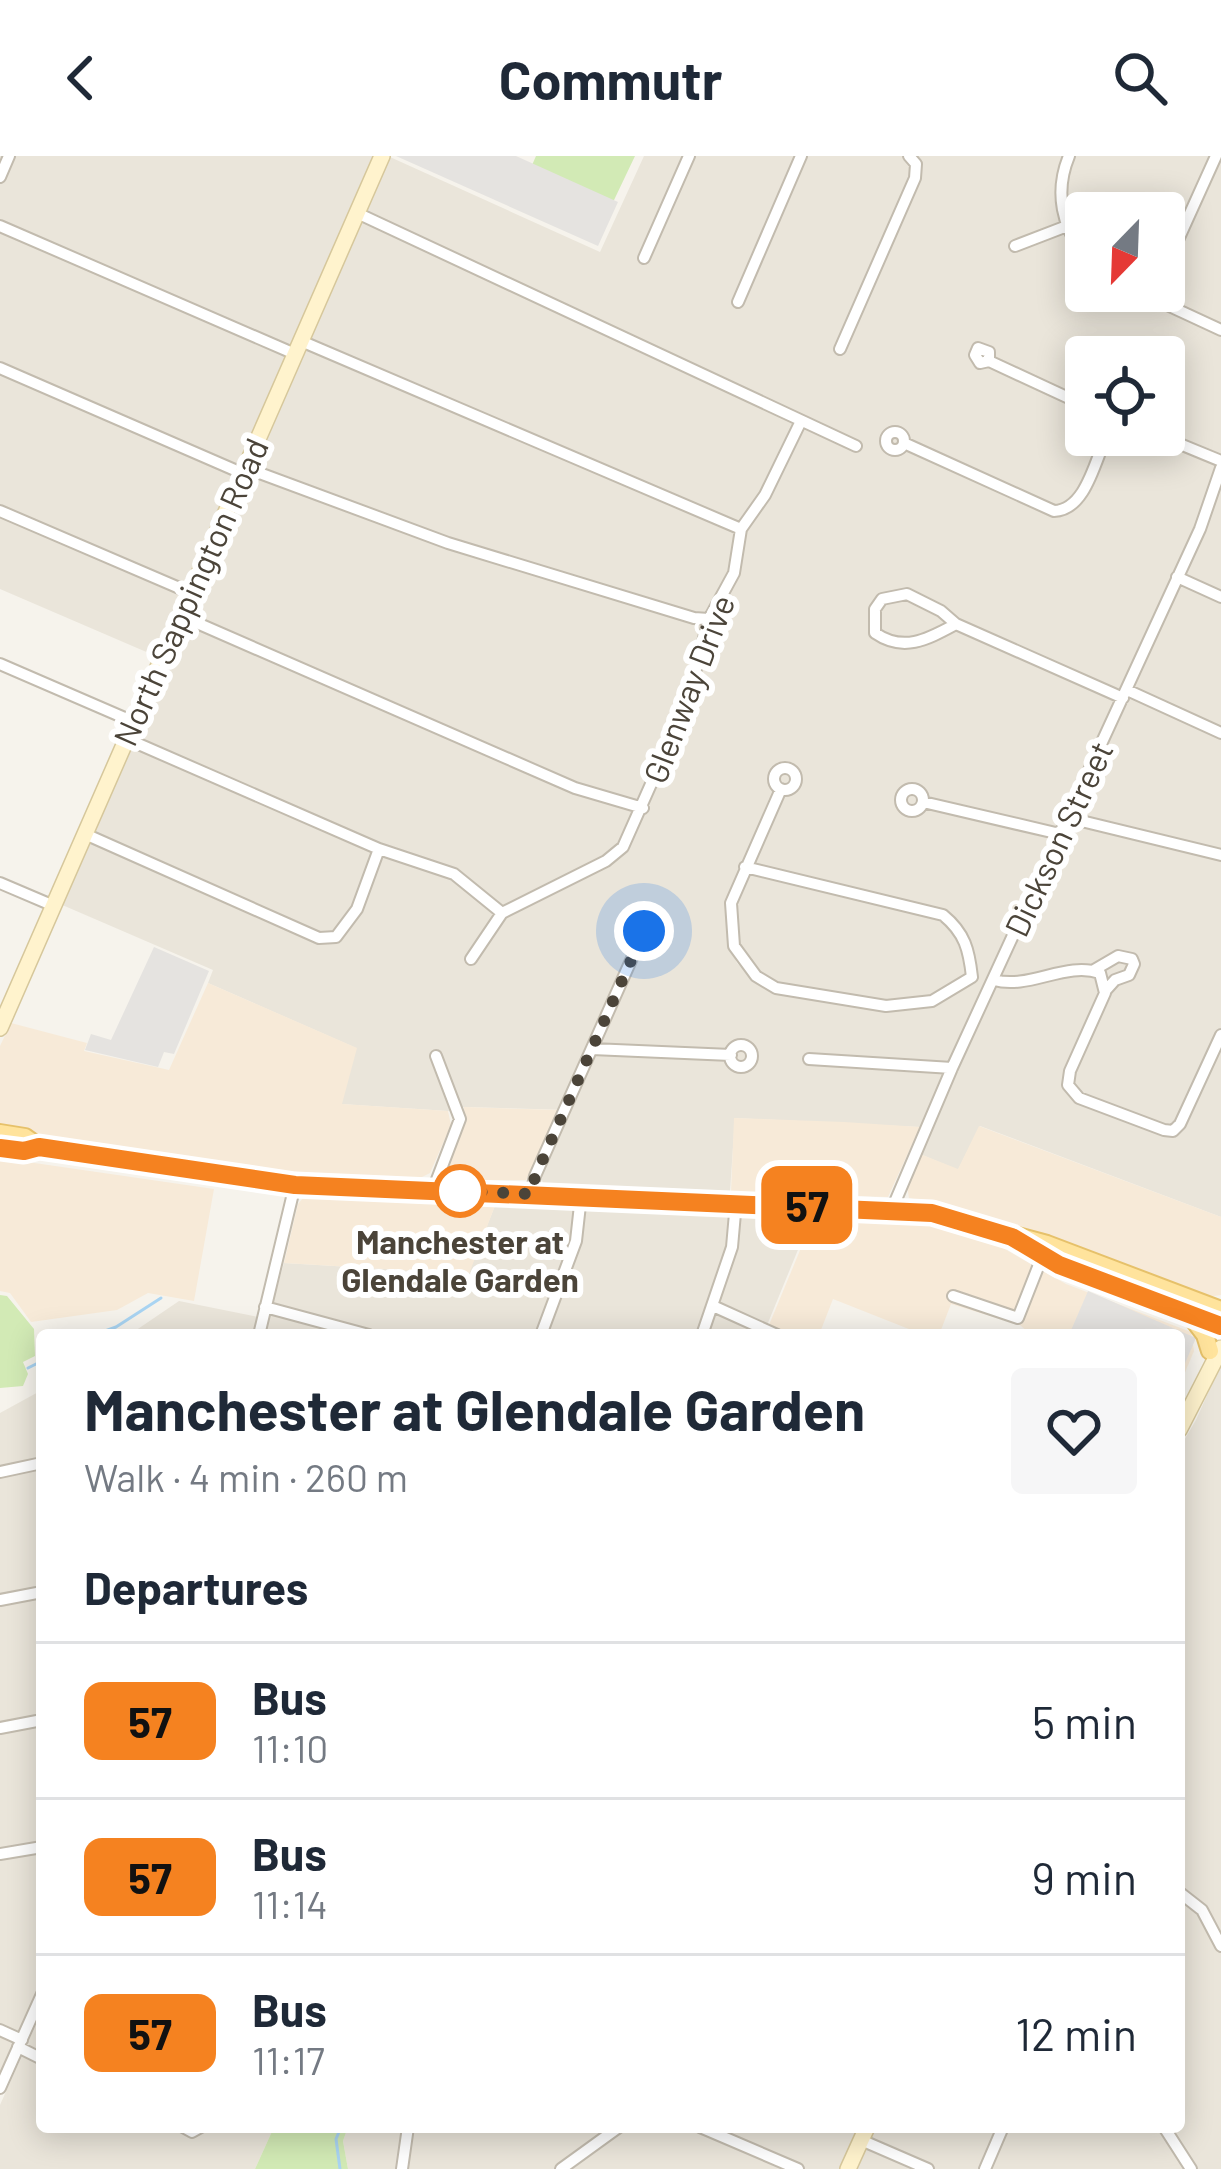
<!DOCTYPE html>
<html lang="en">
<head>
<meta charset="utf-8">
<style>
	body { margin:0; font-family:Barlow,sans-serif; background:#f6f6f7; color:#1f2937; height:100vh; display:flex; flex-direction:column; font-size:45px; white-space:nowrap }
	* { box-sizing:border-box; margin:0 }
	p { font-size:39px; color:#747a83 }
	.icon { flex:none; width:66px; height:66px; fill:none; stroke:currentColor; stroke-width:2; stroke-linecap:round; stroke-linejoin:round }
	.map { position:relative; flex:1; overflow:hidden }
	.drawer { position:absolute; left:36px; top:1173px; width:1149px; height:804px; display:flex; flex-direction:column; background:#fff; border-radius:12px; box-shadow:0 6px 30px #0003 }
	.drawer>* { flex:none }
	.badge { padding:0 24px; border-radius:18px; font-size:42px; line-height:78px }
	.needle { width:78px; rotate:203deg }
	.fabs { position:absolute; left:1065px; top:36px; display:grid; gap:24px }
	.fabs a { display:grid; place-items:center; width:120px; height:120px; border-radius:12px; background:#fff; box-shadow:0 6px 30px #0003; font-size:60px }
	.you { position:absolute; width:60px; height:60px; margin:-30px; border:9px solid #fff; border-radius:50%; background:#1a73e8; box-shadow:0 0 0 18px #1a73e833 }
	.map>.badge { position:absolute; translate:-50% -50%; box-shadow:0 0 0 6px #fff }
	h2 { padding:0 48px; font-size:45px; line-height:108px }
	.round { display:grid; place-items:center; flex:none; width:126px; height:126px; border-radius:12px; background:#f6f6f7 }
	.overview { display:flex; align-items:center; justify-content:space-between; height:204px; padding:0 48px }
	h1 { font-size:57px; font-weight:700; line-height:90px }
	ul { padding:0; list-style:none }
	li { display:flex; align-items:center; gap:36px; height:156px; padding:0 48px; border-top:3px solid #e0e1e3 }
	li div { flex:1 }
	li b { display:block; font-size:45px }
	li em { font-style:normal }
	li .badge { min-width:132px; font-weight:700; text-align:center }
	header { display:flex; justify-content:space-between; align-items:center; height:156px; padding:0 48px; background:#fff; font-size:54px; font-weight:700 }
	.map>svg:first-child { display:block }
	.residential { fill:#eae5da; fill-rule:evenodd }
	.commercial { fill:#f7ead8 }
	.green { fill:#d2eab5 }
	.parking { fill:#e5e3e0 }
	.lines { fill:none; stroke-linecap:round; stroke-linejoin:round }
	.stream { stroke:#a9d4f2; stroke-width:3 }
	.street-casing { stroke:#c2bbae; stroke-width:14 }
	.secondary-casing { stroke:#d6c79b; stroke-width:18 }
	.primary-casing { stroke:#e6c16a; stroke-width:20 }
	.street { stroke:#fff; stroke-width:10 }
	.secondary { stroke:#fff3cd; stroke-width:15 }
	.primary { stroke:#ffe39c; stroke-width:16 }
	.line-casing { stroke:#fff; stroke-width:27 }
	.line { stroke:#f58220; stroke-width:18 }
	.walk { stroke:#4b4439; stroke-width:12; stroke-dasharray:0 21.6 }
	.stop-dot { fill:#fff; stroke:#f58220; stroke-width:6 }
	.labels { text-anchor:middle; stroke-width:12; stroke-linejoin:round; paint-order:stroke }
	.street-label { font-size:33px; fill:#4b4439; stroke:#fff }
	.stop-label { font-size:33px; font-weight:bold; fill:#4b4439; stroke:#fff }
</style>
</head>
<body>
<header><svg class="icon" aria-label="back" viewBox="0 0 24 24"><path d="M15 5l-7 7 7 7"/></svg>Commutr<svg class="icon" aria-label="search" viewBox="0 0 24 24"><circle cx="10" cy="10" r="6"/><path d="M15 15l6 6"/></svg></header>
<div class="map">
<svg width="1221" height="2013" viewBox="0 0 1221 2013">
	<rect width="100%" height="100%" fill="#f6f3ec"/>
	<!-- residential -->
	<path class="residential" d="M0,0H375L158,501L0,433Z
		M644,0H1221V299L1194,375L951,904L947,907L804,901L805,907L941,914L944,920L920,971L735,962L730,1035L543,1028L541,1019L569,954L464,951L448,955L341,948L356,892L208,827L213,814L60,748L390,1L600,96ZM1086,57H1164V135H1086ZM1086,201H1164V279H1086ZM737,767L741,793L765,821L760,830L737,807L731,794Z
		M1221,325V1061L980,970L958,1014L920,998L1202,379Z
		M496,1047L811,1062L763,1179H129L179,1145L268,1163L284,1107L468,1118Z
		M1221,1208V2013H348L343,1985L348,1971H1179V1293L1196,1264Z
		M42,1234V1823L0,1917V1257Z
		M42,1855V1971H274L255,2013H0V1949Z"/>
	<!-- commercial -->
	<path class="commercial" d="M208,827L357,892L342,948L448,955L451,969L430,1017L420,1022L257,1015L0,973V890L11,867L87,887L84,895L169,914Z
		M464,951L560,954L526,1024H450L443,1017L463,966Z
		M734,962L844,966L920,971L888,1041L731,1037Z
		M979,970L1221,1061V1139L1207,1141L1048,1082L966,1055L909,1042L907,1029L920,998L958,1013Z
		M0,1002L214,1033L194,1145L148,1137L117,1154L31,1166L10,1137L0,1135Z
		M303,1042L310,1041L496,1047L469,1118L284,1107L298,1048Z
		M813,1063L938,1069L1003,1092L1066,1128L1191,1176L1194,1195L1179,1231V1179H1031L1020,1169L951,1148L939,1179H924L833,1143L819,1179H796L769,1169Z"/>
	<!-- green -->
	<path class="green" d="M536,0H635L595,84L515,48Z
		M0,1139L7,1140L34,1173L35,1200L23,1206L28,1218L23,1230L0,1232Z
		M274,1971H348L343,1985L348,2013H255Z"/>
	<!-- parking -->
	<path class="parking" d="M396,0H516L618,46L598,90Z
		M154,791L209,815L174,898L164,896L158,911L85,894L91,878L111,884Z
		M1088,1135L1196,1182L1179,1221V1179H1069Z"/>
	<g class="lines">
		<!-- stream -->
		<path class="stream" d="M94,1179L116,1171L161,1142
			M28,1212L42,1205
			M340,2013L336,1983L341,1971"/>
		<defs>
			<path id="street" d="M1069,0C1054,36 1062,72 1086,101
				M0,21L9,0
				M357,57L856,290
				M0,70L295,198
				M1015,90L1067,70
				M644,102L689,0
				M1164,115L1216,0
				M1137,135L1221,174
				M738,146L801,0
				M301,185L741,373
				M840,193L915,22L916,8L909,0
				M989,205V196L978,192L975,199L980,207L989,205L1086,250
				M0,212L244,318
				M886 285a9 9 0 1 1 18 0a9 9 0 1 1-18 0Z
				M1158,279L1221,305
				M904,287L1054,355C1086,354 1095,304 1107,279
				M246,312L448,387L694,462L709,463
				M0,355L191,437
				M1177,421L1221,441
				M907,438L941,455L956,468C928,483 904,497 875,477V453L882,443Z
				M181,460L575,632L643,652
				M956,468L1123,542
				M0,508L134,566
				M1127,534L1221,577
				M127,583L379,693L454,718L502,757
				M774 623a11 11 0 1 1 22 0a11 11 0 1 1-22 0Z
				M781,633L731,747L734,790L756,820L776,832L886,850L932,845L972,821
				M901 644a11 11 0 1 1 22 0a11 11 0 1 1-22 0Z
				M923,646L1060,678
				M1069,662L1221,699
				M85,678L319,782L336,781L357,753L379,693
				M745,711L943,759C965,777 969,794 972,821
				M0,727L54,750
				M471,803L502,757L606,705L623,691L687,547L709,463L734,417L741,373L765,339L801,265
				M1094,814L1118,800L1132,803L1134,808L1129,819L1115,824L1106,834
				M994,824C1029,834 1066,805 1100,817L1105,837L1070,915L1068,929L1079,942L1164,974L1173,975L1180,968L1221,879
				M730 900a11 11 0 1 1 22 0a11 11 0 1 1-22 0Z
				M592,893L731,899
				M809,903L952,912
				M433,1034L460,963L436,900
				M531,1038L535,1020L649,764
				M892,1053L952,912L1200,373L1221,312
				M953,1140L1018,1162L1042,1101
				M713,1150L777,1179
				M265,1151L369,1179
				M259,1179L295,1029
				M541,1179L576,1085L581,1040
				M702,1179L732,1091L736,1046
				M0,1316L42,1307
				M0,1444L42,1436
				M0,1572L42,1564
				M0,1698L42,1691
				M1179,1736L1202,1754L1221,1790
				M0,1874L22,1884
				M18,1891L42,1903
				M0,1932L42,1838
				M183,1971L192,1976L201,1971
				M700,1971L798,2013
				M1164,1971L1191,2013
				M861,1984L928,2013
				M402,2013L408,1971
				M561,2013L619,1971
				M985,2013L1003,1971"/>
			<path id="secondary" d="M0,872L382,0
				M1179,1274L1221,1192
				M848,2013L867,1971"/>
			<path id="primary" d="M0,977L25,981L39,991
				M0,992L24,995L39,991L295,1029L932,1057L1047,1088L1221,1154
				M1018,1085L1059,1109L1221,1170
				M1192,1162L1205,1179L1210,1195"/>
		</defs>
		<!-- street casing -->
		<use href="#street" class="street-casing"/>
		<!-- secondary casing -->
		<use href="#secondary" class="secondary-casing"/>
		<!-- primary casing -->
		<use href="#primary" class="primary-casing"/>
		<!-- street -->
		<use href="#street" class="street"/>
		<!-- secondary -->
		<use href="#secondary" class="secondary"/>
		<!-- primary -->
		<use href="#primary" class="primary"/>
	</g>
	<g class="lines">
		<defs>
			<path id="line" d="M0,992L24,995L39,991L295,1029L932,1057L1012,1081L1059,1109L1221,1170"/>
		</defs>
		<!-- line casing -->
		<use href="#line" class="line-casing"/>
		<!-- line -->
		<use href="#line" class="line"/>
		<!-- walk -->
		<path class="walk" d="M460,1035L531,1038L535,1021L644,775"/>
	</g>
	<!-- markers -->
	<circle class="stop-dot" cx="460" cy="1035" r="24"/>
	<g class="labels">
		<!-- street labels -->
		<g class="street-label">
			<text transform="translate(191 436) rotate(-66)" y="12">North Sappington Road</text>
			<text transform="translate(689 533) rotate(-69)" y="12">Glenway Drive</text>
			<text transform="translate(1059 683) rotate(-65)" y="12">Dickson Street</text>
		</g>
		<!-- stop labels -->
		<g class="stop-label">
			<text x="460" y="1098">Manchester at<tspan x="460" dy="38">Glendale Garden</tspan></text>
		</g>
	</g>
</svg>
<div class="fabs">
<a><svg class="needle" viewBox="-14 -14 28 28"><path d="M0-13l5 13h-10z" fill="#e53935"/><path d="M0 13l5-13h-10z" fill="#747a83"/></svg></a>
<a><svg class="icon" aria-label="locate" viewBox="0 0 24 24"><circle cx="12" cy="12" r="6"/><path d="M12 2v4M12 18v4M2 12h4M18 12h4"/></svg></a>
</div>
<div class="you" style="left:644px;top:775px"></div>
<b class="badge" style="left:807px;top:1049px;background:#f58220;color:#111">57</b>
<section class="drawer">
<div class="overview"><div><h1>Manchester at Glendale Garden</h1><p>Walk · 4 min · 260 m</p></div><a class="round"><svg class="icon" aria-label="heart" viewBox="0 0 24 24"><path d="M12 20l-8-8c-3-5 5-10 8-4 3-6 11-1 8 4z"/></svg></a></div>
<h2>Departures</h2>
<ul>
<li><span class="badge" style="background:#f58220;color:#111">57</span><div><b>Bus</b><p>11:10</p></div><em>5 min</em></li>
<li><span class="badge" style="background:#f58220;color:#111">57</span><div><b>Bus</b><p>11:14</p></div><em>9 min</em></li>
<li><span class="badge" style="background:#f58220;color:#111">57</span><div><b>Bus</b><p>11:17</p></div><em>12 min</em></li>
</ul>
</section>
</div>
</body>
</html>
